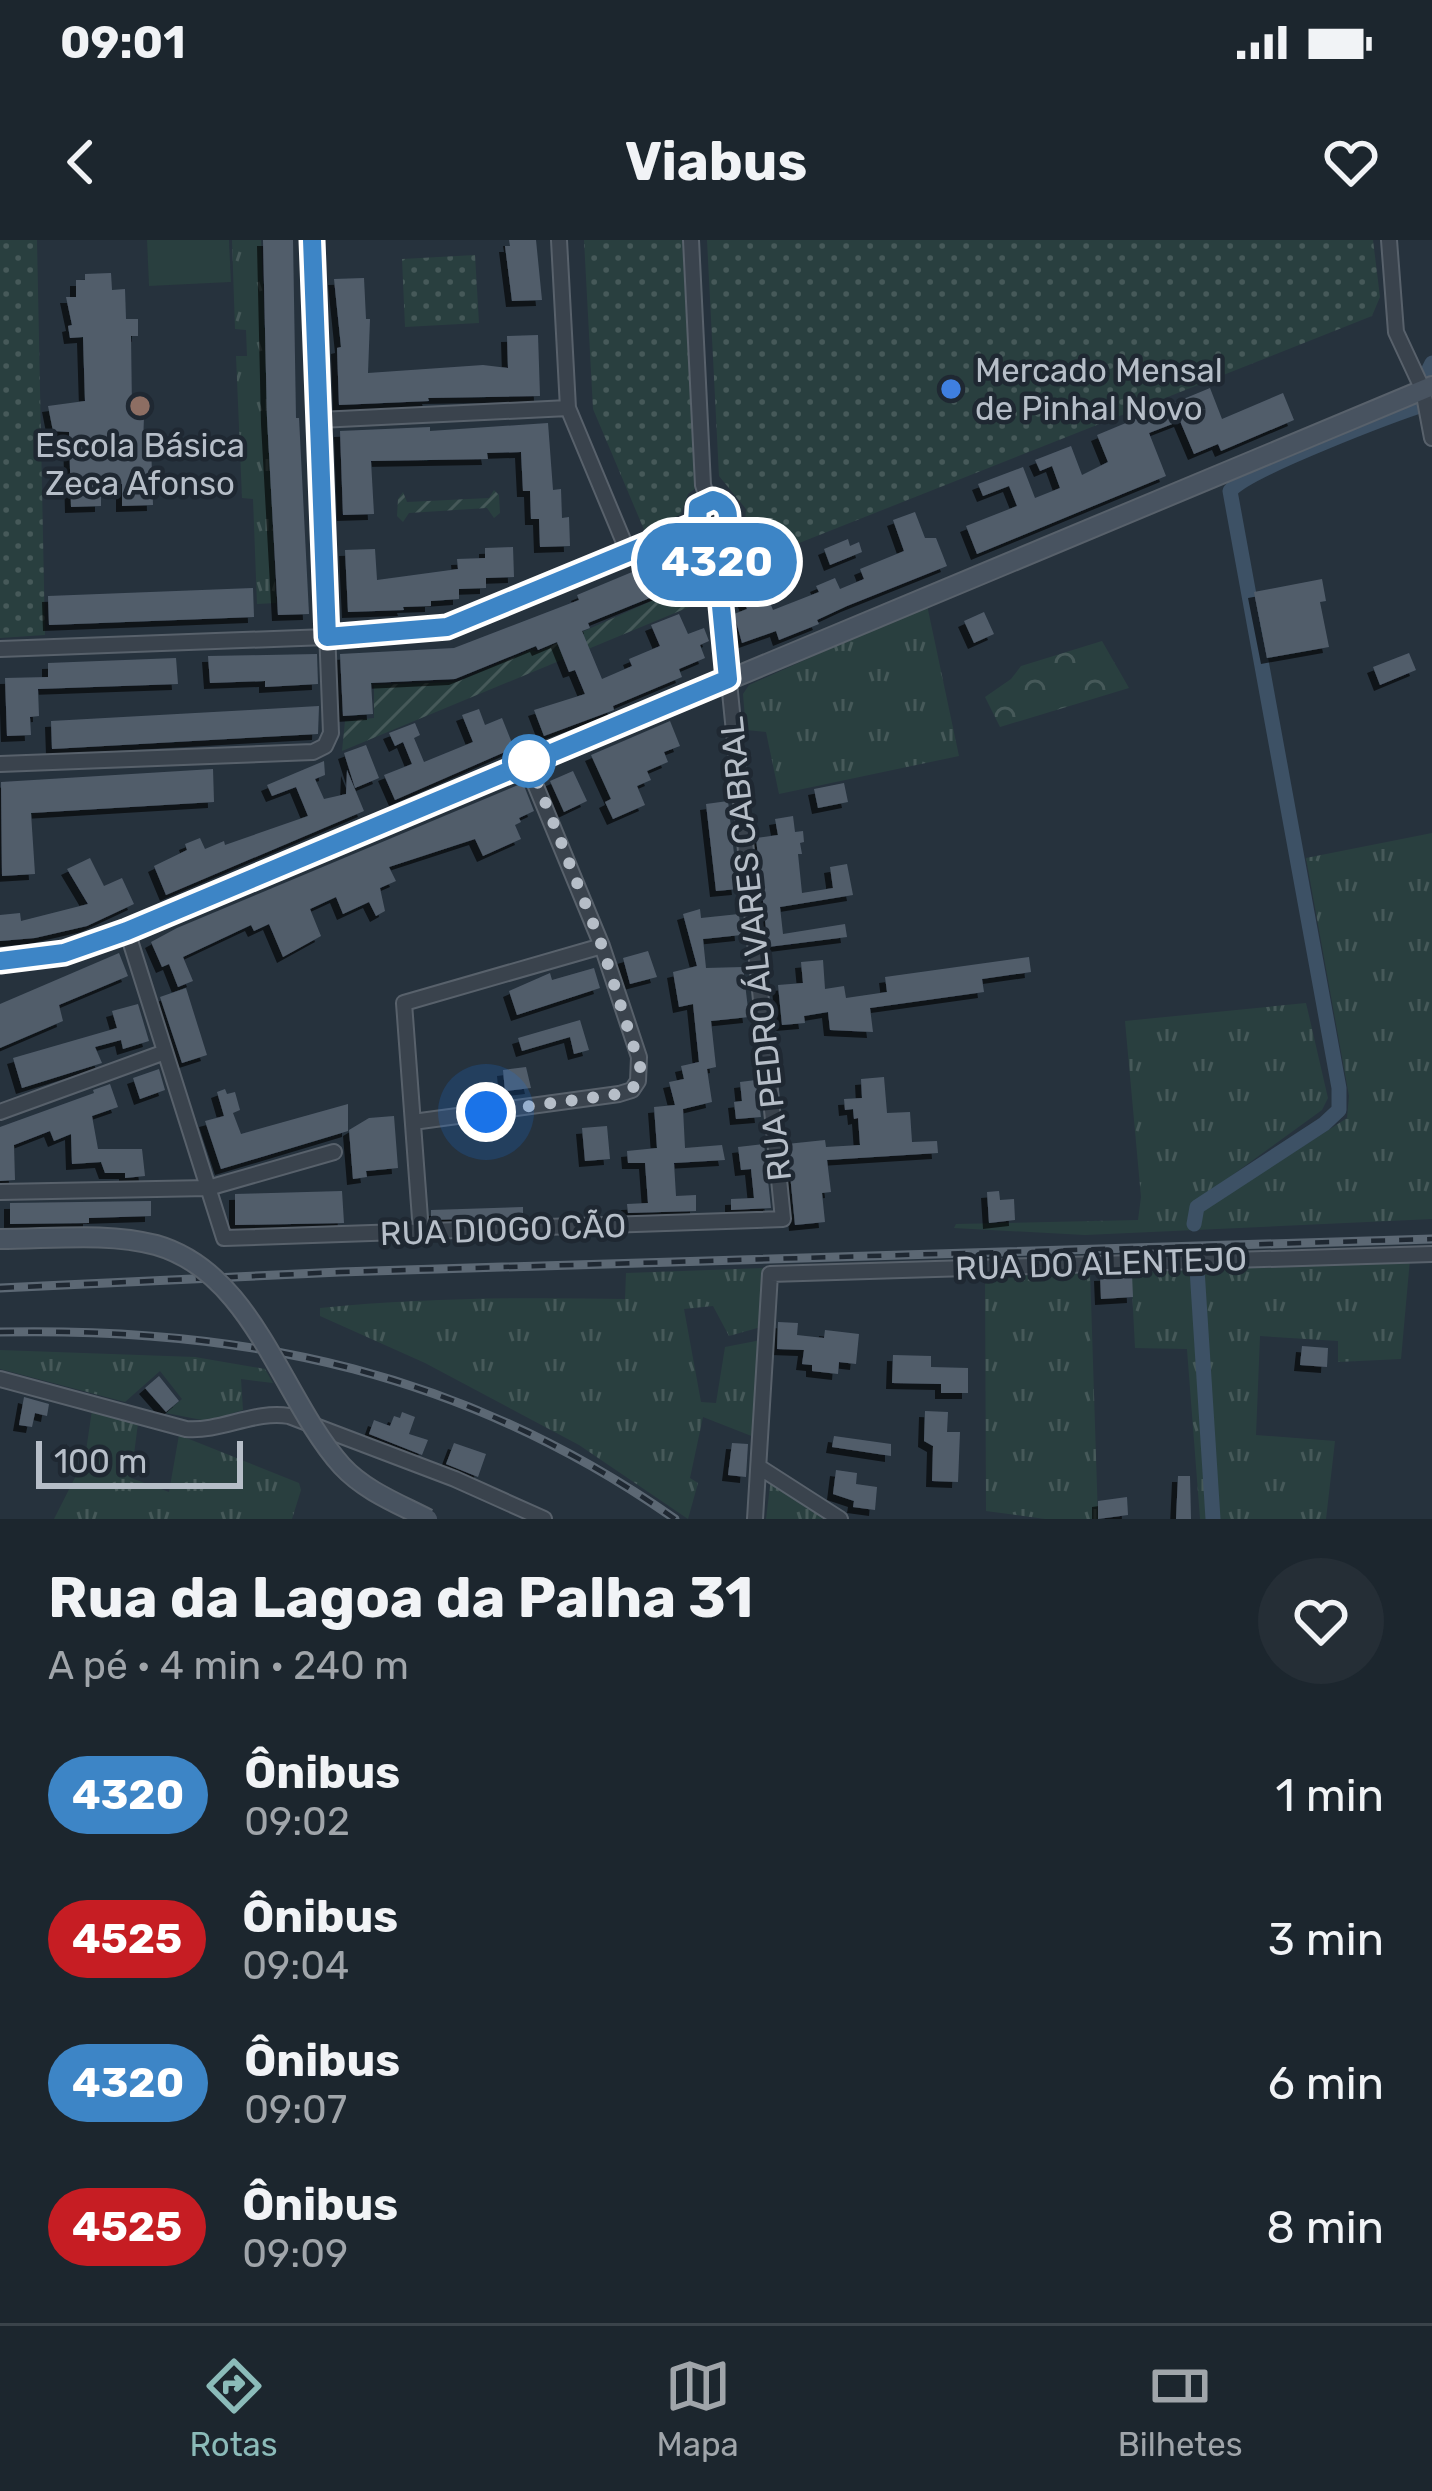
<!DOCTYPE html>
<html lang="pt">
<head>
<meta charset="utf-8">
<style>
	body { margin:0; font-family:Rubik,sans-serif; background:#252e36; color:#f1f3f6; height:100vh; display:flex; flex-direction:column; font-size:45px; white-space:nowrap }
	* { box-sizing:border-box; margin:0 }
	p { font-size:39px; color:#a0a5aa }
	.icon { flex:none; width:66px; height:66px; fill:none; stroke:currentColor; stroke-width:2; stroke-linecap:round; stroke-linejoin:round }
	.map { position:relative; height:1279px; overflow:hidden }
	.side { display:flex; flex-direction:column; background:#1c262e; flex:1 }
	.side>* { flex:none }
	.badge { padding:0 24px; border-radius:39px; font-size:42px; line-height:78px }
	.scale { position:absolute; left:36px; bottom:30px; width:207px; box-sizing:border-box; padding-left:12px; border:6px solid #b6bec8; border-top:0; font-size:33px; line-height:42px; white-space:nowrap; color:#b6bec8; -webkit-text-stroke:9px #1f2832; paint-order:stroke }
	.you { position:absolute; width:60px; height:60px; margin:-30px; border:9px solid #fff; border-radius:50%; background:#1a73e8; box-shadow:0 0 0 18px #1a73e833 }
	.map>.badge { position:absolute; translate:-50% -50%; box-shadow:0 0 0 6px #fff }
	.round { display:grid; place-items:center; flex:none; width:126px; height:126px; border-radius:63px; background:#252e36 }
	.summary { display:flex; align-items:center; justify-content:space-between; height:204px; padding:0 48px }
	h1 { font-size:57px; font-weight:700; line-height:90px }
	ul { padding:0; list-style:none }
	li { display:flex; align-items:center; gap:36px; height:144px; padding:0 48px }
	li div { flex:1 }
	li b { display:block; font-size:45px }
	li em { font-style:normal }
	li .badge { min-width:132px; font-weight:700; text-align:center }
	.status { display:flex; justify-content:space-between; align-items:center; height:84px; padding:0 60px; background:#1c262e; direction:ltr }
	.status svg { height:33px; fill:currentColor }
	header { display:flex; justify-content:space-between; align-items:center; height:156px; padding:0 48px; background:#1c262e; font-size:54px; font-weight:700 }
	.menu { display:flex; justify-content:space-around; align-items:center; height:168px; border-top:3px solid #3a434a; background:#1c262e; font-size:33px; color:#a0a5aa }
	.menu a { display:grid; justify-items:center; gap:6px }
	.menu .current { color:#8bbbb9 }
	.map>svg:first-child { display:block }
	.grass { fill:url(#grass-tufts) }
	.forest { fill:url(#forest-crowns) }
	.park { fill:url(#park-dots) }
	.garden { fill:url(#garden-furrows) }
	.pitch { fill:#293f3f }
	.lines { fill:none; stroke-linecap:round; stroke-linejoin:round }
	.canal { stroke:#3d5165; stroke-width:15 }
	.building { fill:#515d6b; filter:url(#shadow) }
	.street-casing { stroke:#58616b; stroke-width:18 }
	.secondary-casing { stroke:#58616b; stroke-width:22 }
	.street { stroke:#3a434d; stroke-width:14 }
	.secondary { stroke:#485360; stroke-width:18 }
	.rail-casing { stroke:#5c6874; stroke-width:9 }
	.rail { stroke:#1f2832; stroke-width:4.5; stroke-dasharray:14; stroke-linecap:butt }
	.secondary-bridge-casing { stroke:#58616b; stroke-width:22; stroke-linecap:butt }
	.secondary-bridge { stroke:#485360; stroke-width:18 }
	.line-casing { stroke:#fff; stroke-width:27 }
	.line { stroke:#3d85c6; stroke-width:18 }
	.walk { stroke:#b6bec8; stroke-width:12; stroke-dasharray:0 21.6 }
	.shop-dot { fill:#3f7fe0; stroke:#1f2832; stroke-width:4.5 }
	.education-dot { fill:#8d6e63; stroke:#1f2832; stroke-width:4.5 }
	.stop-dot { fill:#fff; stroke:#3d85c6; stroke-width:6 }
	.labels { text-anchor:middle; stroke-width:9; stroke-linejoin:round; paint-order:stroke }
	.poi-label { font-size:33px; fill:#b6bec8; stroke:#1f2832; text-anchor:start }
	.street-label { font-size:33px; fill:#b6bec8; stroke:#1f2832 }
</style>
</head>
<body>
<div class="status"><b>09:01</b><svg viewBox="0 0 49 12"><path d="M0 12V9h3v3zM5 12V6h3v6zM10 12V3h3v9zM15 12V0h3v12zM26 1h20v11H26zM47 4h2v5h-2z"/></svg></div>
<header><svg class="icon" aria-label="back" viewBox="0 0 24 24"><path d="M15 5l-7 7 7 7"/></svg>Viabus<svg class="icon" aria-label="heart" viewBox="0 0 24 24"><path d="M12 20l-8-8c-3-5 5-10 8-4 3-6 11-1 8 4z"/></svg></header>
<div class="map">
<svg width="1432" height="1279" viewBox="0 0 1432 1279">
	<defs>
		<pattern id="grass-tufts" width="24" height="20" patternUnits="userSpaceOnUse" patternTransform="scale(3)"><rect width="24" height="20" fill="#293f3f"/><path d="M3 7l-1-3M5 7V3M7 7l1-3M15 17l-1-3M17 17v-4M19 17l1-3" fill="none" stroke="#465959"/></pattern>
		<pattern id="forest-crowns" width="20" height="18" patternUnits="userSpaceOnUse" patternTransform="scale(3)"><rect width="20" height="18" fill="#293f3f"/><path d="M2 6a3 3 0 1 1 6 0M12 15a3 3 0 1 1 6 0" fill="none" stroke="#465959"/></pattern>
		<pattern id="park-dots" width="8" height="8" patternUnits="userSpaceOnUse" patternTransform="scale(3)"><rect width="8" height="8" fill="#293f3f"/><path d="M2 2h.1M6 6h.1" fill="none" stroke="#465959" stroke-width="1.8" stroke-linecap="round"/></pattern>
		<pattern id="garden-furrows" width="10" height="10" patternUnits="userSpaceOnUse" patternTransform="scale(3)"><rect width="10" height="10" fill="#293f3f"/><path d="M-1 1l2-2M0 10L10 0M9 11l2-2" fill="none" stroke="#465959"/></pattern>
		<filter id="shadow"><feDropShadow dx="-6" dy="6" stdDeviation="0" flood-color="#0009"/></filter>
	</defs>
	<rect width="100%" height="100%" fill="#26323d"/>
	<!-- grass -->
	<path class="grass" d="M232,0H261L276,363L257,364L253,259L242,258L236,116H247L246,90L235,89Z
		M927,365L959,516L779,554L766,492L746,490L743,454L749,445Z
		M1432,593V979L1085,995L954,988L956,984L1138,980L1141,957L1125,781L1306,763L1328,858L1322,870L1227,939L1235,950L1347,878L1349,856L1306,618Z
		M1410,1019L1401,1119L1338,1122V1101L1260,1096L1256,1195L1335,1201L1326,1279H1200L1187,1109L1135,1108L1131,1030Z
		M766,1028L761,1087L729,1096L713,1066L684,1069L701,1162L716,1163L725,1107L761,1100L754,1197L703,1177L690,1238L698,1243L688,1279L579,1205L425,1123L320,1076V1068C422,1058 522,1057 625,1059L626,1033Z
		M1090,1029L1098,1279H1045L986,1271L985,1030Z
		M0,1110L195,1117L265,1129L273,1143L241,1139L243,1170L207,1181L166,1173L182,1159L160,1131L125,1162L0,1129Z
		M92,1170L138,1183L131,1238L169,1252L179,1195L299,1243L301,1250L292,1279H54L85,1218Z
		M771,1238L832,1279H766Z"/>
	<!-- forest -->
	<path class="forest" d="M1102,401L1129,448L1000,487L985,457L1011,439L1021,426Z"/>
	<!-- park -->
	<path class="park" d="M0,0H37L45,395L0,398Z
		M584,0H682L696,248L688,254L681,274L645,292L593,169Z
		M707,0H1373L1380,57L1372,76L779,311L744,297L746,269L719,236Z
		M475,15L479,83L405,87L402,19Z"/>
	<!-- garden -->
	<path class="garden" d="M494,250L499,255L500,273L494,278L487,268L409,273L403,282L397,276L398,259L403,252L407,262L489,258Z
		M703,338L711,358L342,511L345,481L374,478V445L456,442L531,410L537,412Z"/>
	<!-- pitch -->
	<path class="pitch" d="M147,0H229L231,42L149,46Z"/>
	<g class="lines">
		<!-- canal -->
		<path class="canal" d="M1432,123L1428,131L1432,141
			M1194,984L1197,967L1324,884L1339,870V848L1230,251C1248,229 1397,173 1432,162
			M1197,1029L1213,1279"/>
	</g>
	<!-- building -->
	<path class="building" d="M263,0H293L296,178H299L309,374L278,375L267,178Z
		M509,0H536L542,60L512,61L505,6H510Z
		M111,33L112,50L125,49L126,79H138V96H131L132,170L144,176L143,204H151L153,265L122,266V244L101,245V266L71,267L69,192L53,191L48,166L85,161L83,97L70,98L68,86L72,85L66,57H76V40H85V34Z
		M364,38L366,79H370L368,133L483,125L508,128L507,96L538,95L540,156L428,158L429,161L339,165L337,108L341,107L334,39Z
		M1210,148L1222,179L1283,153L1294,180L1221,211L1218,204L1194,214L1180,181L1149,193L1166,236L977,314L966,286L1017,266L1009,246L983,256L978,244L1023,227L1035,258L1060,248L1052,226L1040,231L1035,220L1071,206L1082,235L1108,222L1097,195Z
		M548,183L553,250L561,249L562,278L569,277L570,306L540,307L539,279H531L530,251H523L521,212L487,213L488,219L371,221L374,274L343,275L340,191L430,187V191Z
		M915,272L925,298H936L947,326L847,366L817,380L819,384L779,400L776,391L742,403L734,374L747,369L738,346L760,338L773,370L819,352L816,346L835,338L840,349L864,339L860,329L904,311L893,280Z
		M848,299L850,306L859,302L862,312L830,325L824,309Z
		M513,307L514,337L486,338V348L459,349V359L431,361V366L403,367L404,370L348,372L345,310L375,309L377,340L458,329L457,319L485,318V308Z
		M692,307L704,336L588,383L590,388L582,391L602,439L632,426L629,419L660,406L651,385L679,374L688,394L704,388L709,401L700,405L705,418L679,429L682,437L613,466L614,470L544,496L534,470L585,454L575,430L569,432L557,402L538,410L536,406L455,439L371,443L373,474L343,476L340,414L454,408L579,360L577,355Z
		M1322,339L1326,361L1320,362L1329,407L1267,418L1254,352Z
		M253,348L254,377L49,385L48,356Z
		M984,372L994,394L974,403L964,381Z
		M1409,413L1416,430L1380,445L1373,427Z
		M317,414L318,444L265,447V441L210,443L208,416Z
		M176,418L178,444L38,449L39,476L30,477L31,495L7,496L5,438L48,437V423Z
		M319,466L318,494L52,509L51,481Z
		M479,469L485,485L502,478L514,508L395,560L384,535L412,524L403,502L395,506L389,493L415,483L420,495L414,498L424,522L473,502L462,475Z
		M670,481L680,506L664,512L668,522L647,531L651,540L637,546L645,565L613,579L605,562L611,559L591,515Z
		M366,505L379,538L355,548L344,513Z
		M324,521L325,535L315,539L324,559L346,554L347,530L364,571L166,655L154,626L187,610L185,604L200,598L205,609L224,601L225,605L308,576L296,547L272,556L267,545Z
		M213,529L214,562L31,573L35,634L2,636L1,542Z
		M573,531L587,561L564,572L550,541Z
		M523,543L534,571L519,578L521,582L515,585L521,599L483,616L475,599L389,627L396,641L380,648L385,671L376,676L369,662L343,674L336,657L310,669L321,696L283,717L269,684L254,691L251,685L183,717L193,741L178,747L169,724L162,727L151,702L177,688Z
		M844,543L848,562L818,568L814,549Z
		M728,561L738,649L716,651L706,564Z
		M793,576L795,592L803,591L804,602L800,603L802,614H798L802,653L833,648L830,627L847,624L853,655L780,667L783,694L845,684L847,697L768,707L756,598L778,595L775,579Z
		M90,618L104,646L122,638L134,664L87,686L35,698L0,701V675L20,673L21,681L88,664L67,629Z
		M700,669L701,678L739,674L741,695L703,699L706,728L743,727L749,777L711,781L716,827L707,829L712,862L683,869L685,908L722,905L725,920L674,923L676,956L696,955V971L628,973L627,964L648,963L645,923H628L627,911L657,908L654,867L675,865L669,842L684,839L681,826L699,822L693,764L679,767L673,732L697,726L683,674Z
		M648,711L657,737L630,744L623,718Z
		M119,713L128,736L59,765L63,781L0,808V764Z
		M1029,717L1031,732L982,739L984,752L870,768L873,792L830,790L828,772L804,776L805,783L782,785L778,745L803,743L801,722L823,720L825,749L844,746L846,758L887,752L885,737Z
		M594,728L600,748L517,775L509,751L550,733L552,740Z
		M186,748L207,815L182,823L160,757Z
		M138,764L149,801L123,809L121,800L95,807L102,823L22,848L13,818L117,788L112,771Z
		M580,780L589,810L574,814L570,797L522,811L518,798Z
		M526,827L531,848L505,851L503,830Z
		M159,829L165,850L140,859L133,838Z
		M884,837L887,873L910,872L912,902L937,901L938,913L827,920L831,952L822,953L825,982L795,985L787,904L825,900L826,907L860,905L858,878L854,879L853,869L845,870L844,859L862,858L861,839Z
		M756,840L761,877L736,879L734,862L742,861L740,842Z
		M110,844L118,867L92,876L98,909H142L145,936L125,938V933H105L101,922L72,924L71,894L54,901L50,891L14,905L15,940L0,941V887L94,853L93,850Z
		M225,849L227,854L235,852L240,870L233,873L241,894L348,864V891L221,929L205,881L224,876L217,852Z
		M394,876L398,928L366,931L367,937L353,939L349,890L369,878Z
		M607,886L610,919L585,921L582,888Z
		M764,904L771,968L731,970V959L754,958L751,929L741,930L738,907Z
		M342,951L344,983L235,985V954Z
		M999,951L1000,960L1014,959L1015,980L989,983L987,952Z
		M151,961V976L89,978V983L10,984V963Z
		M523,967V977L431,980V970Z
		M1132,1034L1133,1057L1101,1059L1100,1035Z
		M778,1082L798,1083L797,1095L824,1098L825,1090L859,1094L856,1124L839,1122L838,1134L812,1131V1125L802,1124L804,1110L777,1109Z
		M1302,1106L1328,1108L1327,1127L1300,1125Z
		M893,1115L931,1116V1127L968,1128V1153H941V1144L892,1143Z
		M159,1136L179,1161L166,1172L145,1148Z
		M24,1157L49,1164L47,1176L35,1173L32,1187L19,1185Z
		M925,1171L948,1172L947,1192H960L958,1242L932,1241L933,1206L924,1201Z
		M402,1172L415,1177L409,1194L428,1200L422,1215L369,1194L374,1180L390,1186L394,1176L400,1178Z
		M834,1196L891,1204V1216L832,1207Z
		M454,1203L486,1214L478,1237L446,1224Z
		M732,1203L748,1204L746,1237L728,1235Z
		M836,1230L857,1233L856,1244L877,1247L875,1270L853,1267L854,1261L833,1254Z
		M1178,1236H1190L1191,1279H1176Z
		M1127,1257L1128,1275L1098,1279V1261Z"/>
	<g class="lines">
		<defs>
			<path id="street" d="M559,0L568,168L628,312
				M691,0L703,245L708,260
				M1389,0L1396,92L1423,150L1432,198
				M319,180L568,168
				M708,260L719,261L728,274L727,284L714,293
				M0,409L327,397L447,387L697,283
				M0,524L313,512L325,506L331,493L312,0
				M127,691L224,998L783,979L714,293
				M0,872L165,812
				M413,882L619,854L632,850L638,841L639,817L602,706L526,522
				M0,952L208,948L334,912
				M421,992L404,763L602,706
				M0,1139L186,1189C221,1192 255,1170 289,1176L455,1239L544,1279
				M759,1227L840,1279
				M755,1279L770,1034L1432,1014"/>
			<path id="secondary" d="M0,721L65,713L127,691L1432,146"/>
		</defs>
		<!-- street casing -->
		<use href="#street" class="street-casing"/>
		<!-- secondary casing -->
		<use href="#secondary" class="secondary-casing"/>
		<!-- street -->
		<use href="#street" class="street"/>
		<!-- secondary -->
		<use href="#secondary" class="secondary"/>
		<defs>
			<path id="rail" d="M0,1048L340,1032L1432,999
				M0,1092C250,1087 467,1133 675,1279"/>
		</defs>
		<!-- rail casing -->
		<use href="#rail" class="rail-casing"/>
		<!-- rail -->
		<use href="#rail" class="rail"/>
		<defs>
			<path id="secondary-bridge" d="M0,999C51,999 107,992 156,1005C254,1033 281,1158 342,1226C365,1251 399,1264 428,1279"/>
		</defs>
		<!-- secondary-bridge casing -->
		<use href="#secondary-bridge" class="secondary-bridge-casing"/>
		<!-- secondary-bridge -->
		<use href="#secondary-bridge" class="secondary-bridge"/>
	</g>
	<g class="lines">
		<defs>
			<path id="line" d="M0,721L64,713L127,691L728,439L714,293L727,284C730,272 726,263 713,260L698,267L697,284L447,387L327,397L312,0"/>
		</defs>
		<!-- line casing -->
		<use href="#line" class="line-casing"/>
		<!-- line -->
		<use href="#line" class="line"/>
		<!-- walk -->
		<path class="walk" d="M486,872L619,854L632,850L641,830L602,706L529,521"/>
	</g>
	<!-- markers -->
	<circle class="shop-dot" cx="951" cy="149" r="12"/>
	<circle class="education-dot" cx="140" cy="166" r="12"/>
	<circle class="stop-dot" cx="529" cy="521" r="24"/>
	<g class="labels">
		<!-- poi labels -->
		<g class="poi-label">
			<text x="975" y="142">Mercado Mensal<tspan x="975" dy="38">de Pinhal Novo</tspan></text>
			<text x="140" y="217" text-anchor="middle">Escola Básica<tspan x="140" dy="38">Zeca Afonso</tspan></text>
		</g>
		<!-- street labels -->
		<g class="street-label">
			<text transform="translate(755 709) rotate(-96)" y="12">RUA PEDRO ÁLVARES CABRAL</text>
			<text transform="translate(503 989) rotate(-2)" y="12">RUA DIOGO CÃO</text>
			<text transform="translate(1101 1023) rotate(-2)" y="12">RUA DO ALENTEJO</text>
		</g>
	</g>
</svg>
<div class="scale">100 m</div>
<div class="you" style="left:486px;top:872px"></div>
<b class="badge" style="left:717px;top:322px;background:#3d85c6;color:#fff">4320</b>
</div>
<section class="side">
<div class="summary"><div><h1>Rua da Lagoa da Palha 31</h1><p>A pé · 4 min · 240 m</p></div><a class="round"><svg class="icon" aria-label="heart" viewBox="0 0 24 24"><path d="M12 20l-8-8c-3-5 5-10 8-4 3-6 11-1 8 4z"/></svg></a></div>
<ul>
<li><span class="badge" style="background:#3d85c6;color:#fff">4320</span><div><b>Ônibus</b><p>09:02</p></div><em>1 min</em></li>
<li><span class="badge" style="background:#c61d23;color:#fff">4525</span><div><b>Ônibus</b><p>09:04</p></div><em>3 min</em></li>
<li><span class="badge" style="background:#3d85c6;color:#fff">4320</span><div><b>Ônibus</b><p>09:07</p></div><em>6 min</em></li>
<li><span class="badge" style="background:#c61d23;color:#fff">4525</span><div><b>Ônibus</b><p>09:09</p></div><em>8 min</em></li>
</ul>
</section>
<nav class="menu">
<a class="current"><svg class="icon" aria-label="directions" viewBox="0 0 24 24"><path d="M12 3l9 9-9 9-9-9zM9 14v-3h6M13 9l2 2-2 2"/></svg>Rotas</a>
<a><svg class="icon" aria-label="map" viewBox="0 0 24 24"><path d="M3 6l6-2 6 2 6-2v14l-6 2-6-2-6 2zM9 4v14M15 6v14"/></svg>Mapa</a>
<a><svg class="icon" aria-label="tickets" viewBox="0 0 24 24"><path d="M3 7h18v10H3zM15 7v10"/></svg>Bilhetes</a>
</nav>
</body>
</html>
